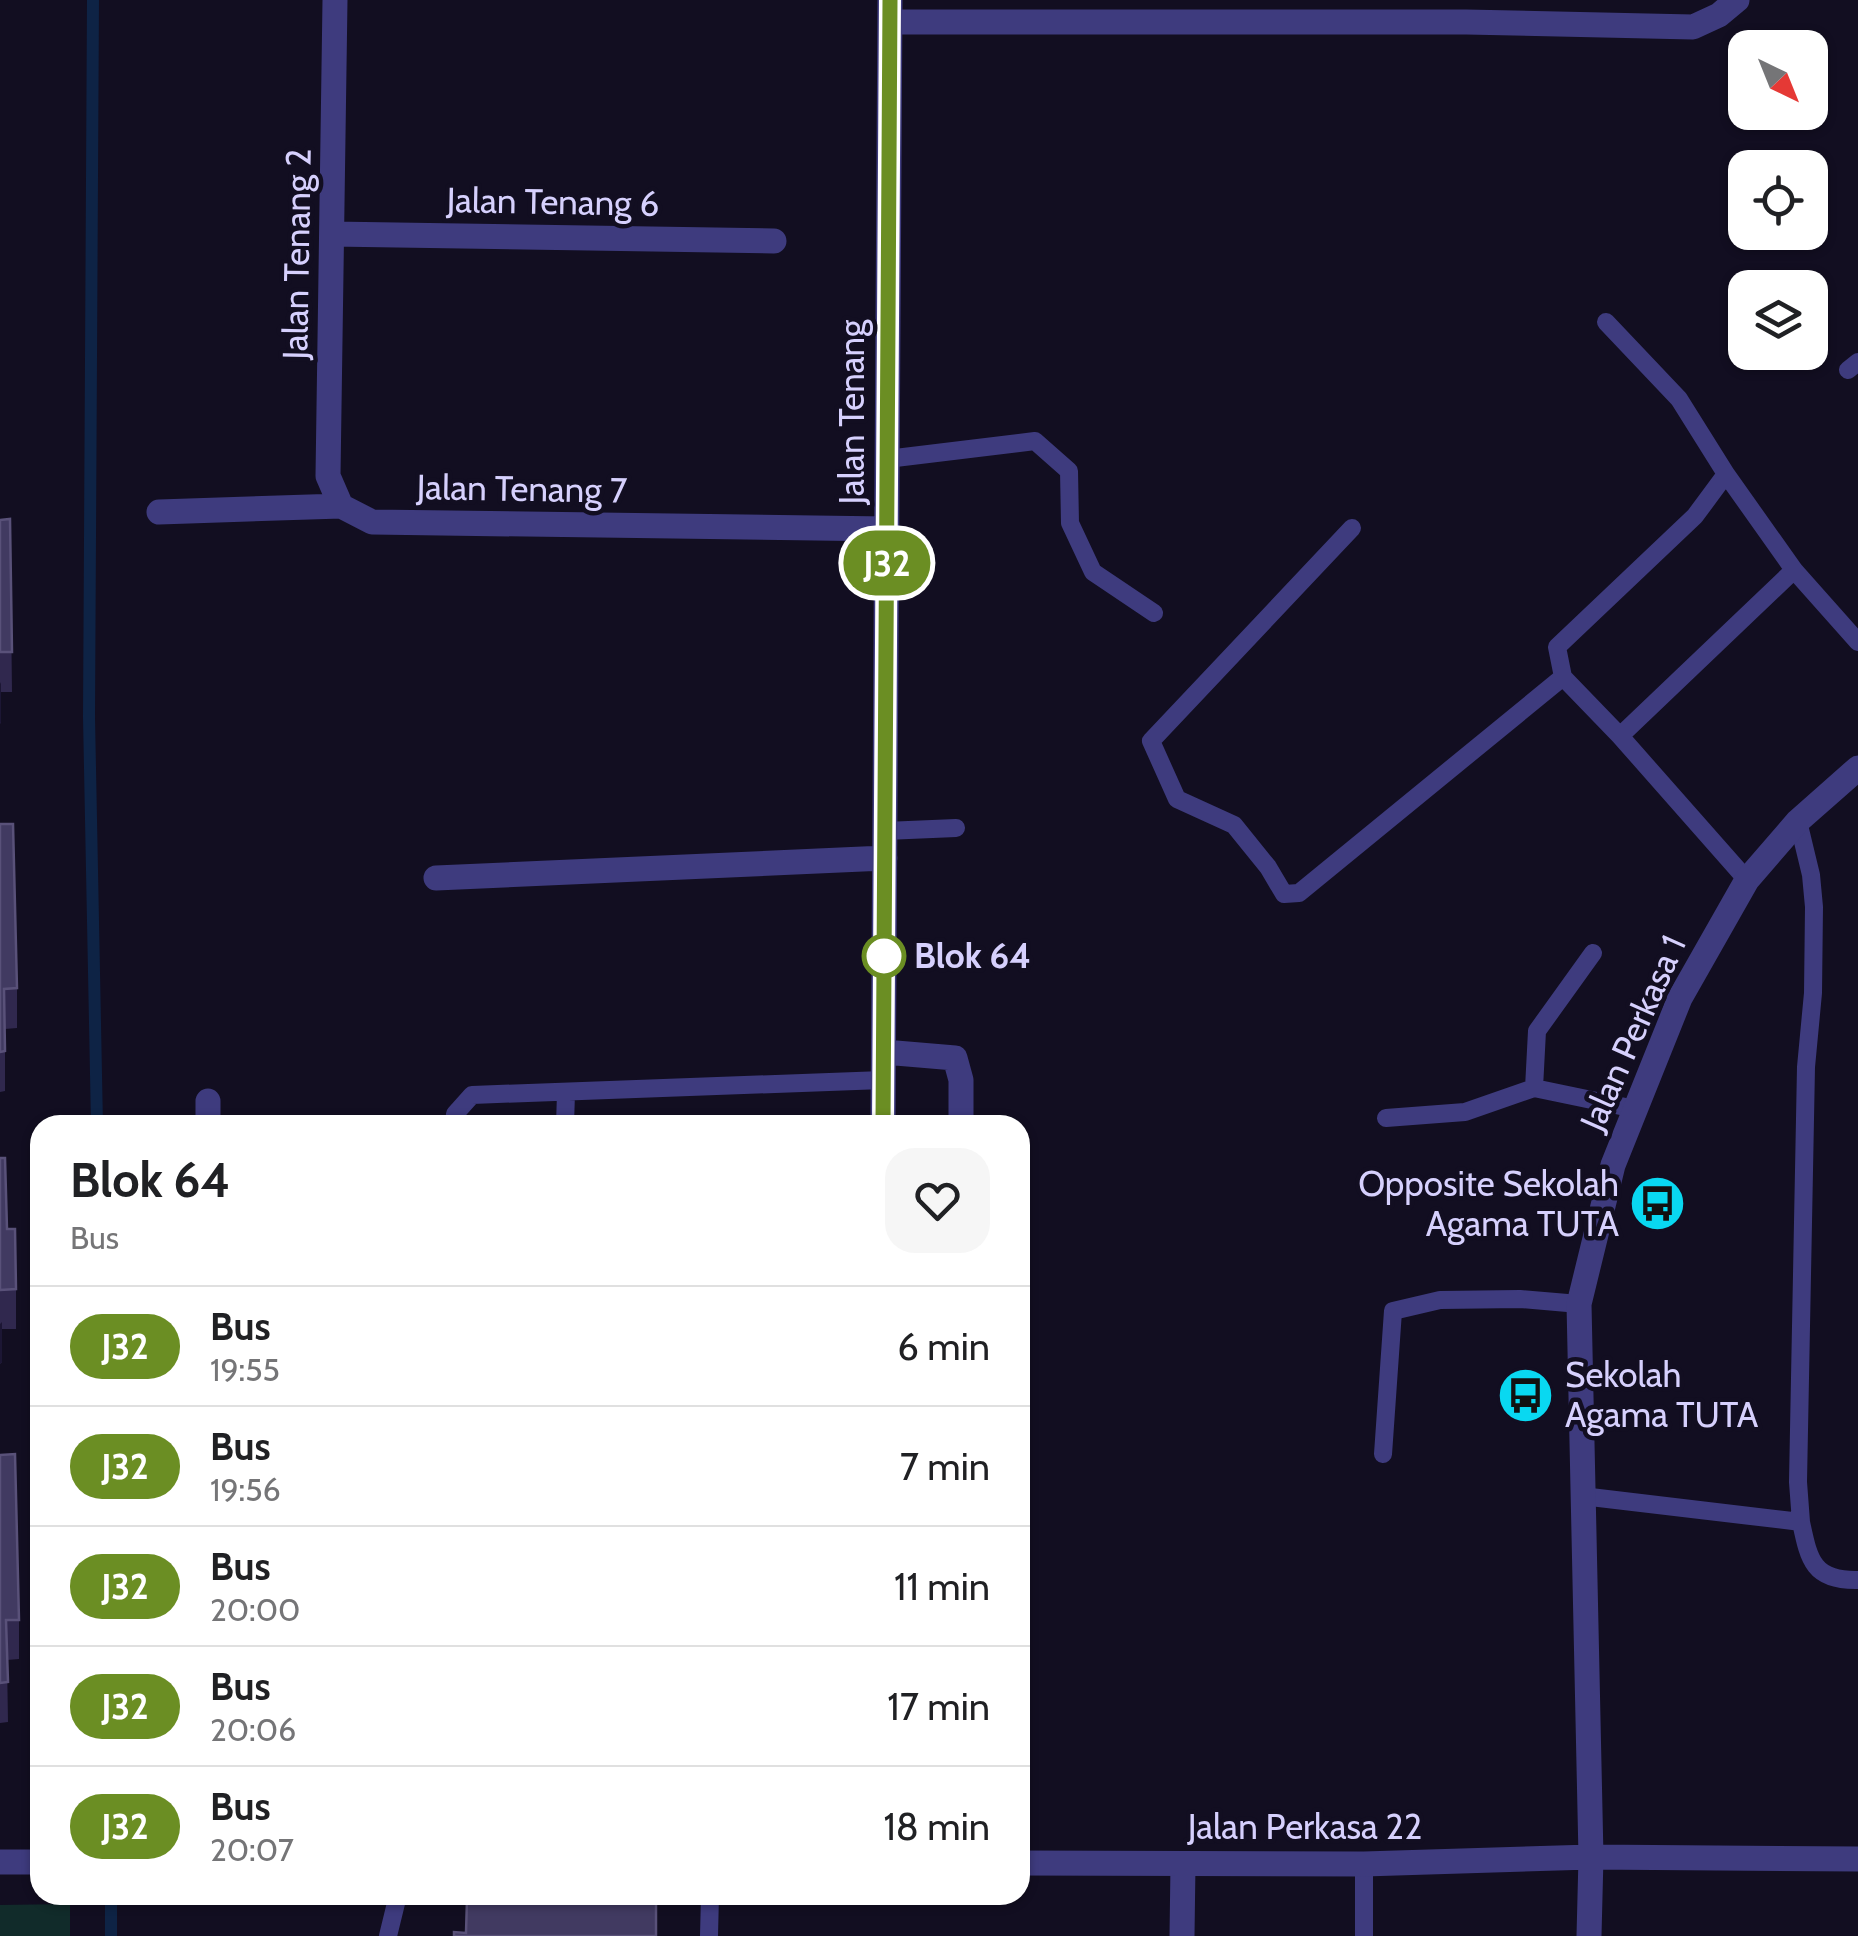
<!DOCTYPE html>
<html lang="en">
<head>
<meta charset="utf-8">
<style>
	body { margin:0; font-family:Cabin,sans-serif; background:#f6f6f6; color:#202124; height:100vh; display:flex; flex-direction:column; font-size:38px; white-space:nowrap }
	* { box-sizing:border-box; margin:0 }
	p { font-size:32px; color:#757577 }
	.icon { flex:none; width:55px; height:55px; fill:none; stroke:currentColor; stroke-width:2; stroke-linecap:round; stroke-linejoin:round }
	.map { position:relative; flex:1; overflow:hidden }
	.drawer { position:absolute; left:30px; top:1115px; width:1000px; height:790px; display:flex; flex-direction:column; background:#fff; border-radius:30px; box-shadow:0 2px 8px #0004 }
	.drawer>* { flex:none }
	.badge { padding:0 20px; border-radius:32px; font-size:35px; line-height:65px }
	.needle { width:65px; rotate:137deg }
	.buttons { position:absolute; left:1728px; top:30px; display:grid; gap:20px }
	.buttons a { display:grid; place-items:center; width:100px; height:100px; border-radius:20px; background:#fff; box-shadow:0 2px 8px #0004; font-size:50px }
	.map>.badge { position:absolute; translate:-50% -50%; box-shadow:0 0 0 5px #fff }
	.round { display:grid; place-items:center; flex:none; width:105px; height:105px; border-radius:30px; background:#f6f6f6 }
	.summary { display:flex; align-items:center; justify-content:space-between; height:170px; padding:0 40px }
	h1 { font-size:48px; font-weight:800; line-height:75px }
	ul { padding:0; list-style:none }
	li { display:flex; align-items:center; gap:30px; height:120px; padding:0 40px; border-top:2px solid #e0e0e0 }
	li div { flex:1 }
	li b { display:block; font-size:38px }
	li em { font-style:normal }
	li .badge { min-width:110px; font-weight:700; text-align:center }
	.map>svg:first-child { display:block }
	.green { fill:#112b2a }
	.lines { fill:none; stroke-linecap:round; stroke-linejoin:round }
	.stream { stroke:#0e2345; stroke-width:12 }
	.service { stroke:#3e3b7e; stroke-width:18 }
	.minor { stroke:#3e3b7e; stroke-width:25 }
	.tertiary { stroke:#3e3b7e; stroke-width:25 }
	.wall { fill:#30284e }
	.shaded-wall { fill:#1c1634 }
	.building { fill:#413a61; stroke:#595179; stroke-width:2.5 }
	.line-casing { stroke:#fff; stroke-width:22 }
	.line { stroke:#6b8e23; stroke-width:15 }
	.stop-dot { fill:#fff; stroke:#6b8e23; stroke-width:5 }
	.labels { text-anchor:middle; stroke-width:9; stroke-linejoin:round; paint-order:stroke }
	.street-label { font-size:35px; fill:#d6d0fd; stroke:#120e21 }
	.stop-label { font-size:35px; font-weight:bold; fill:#d6d0fd; stroke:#120e21; text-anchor:start }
	.poi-label { font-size:35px; fill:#d6d0fd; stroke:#120e21; text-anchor:end }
</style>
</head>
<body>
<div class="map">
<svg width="1858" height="1936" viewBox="0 0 1858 1936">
	<rect width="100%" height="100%" fill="#120e21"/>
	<!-- green -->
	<path class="green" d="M70,1904V1936H0V1905Z"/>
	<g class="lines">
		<!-- stream -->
		<path class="stream" d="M93,0L89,717L97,1125
			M111,1895V1936"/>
		<!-- service -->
		<path class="service" d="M1606,322L1679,399L1726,474
			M1848,370L1858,362
			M887,459L1035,441L1069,471L1070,523L1093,572L1154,613
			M1352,528L1151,741L1177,799L1234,825L1268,867L1284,894L1299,893L1563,677
			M1620,736L1794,570
			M885,831L956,828
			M1747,880L1620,736L1563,677L1557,647L1695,516L1726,474L1794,570L1858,642
			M1593,953L1537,1031L1534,1088L1635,1109
			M1386,1118L1465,1112L1534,1088
			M454,1125L455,1114L472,1095L883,1080
			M565,1125L566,1093
			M1383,1454L1393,1311L1440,1300L1520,1299L1579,1304
			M1582,1496L1801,1522L1798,1482L1806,1067L1813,993L1814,907L1811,875L1798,821
			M1801,1522C1809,1560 1813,1581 1858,1580
			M1364,1864V1936
			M388,1936L398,1895
			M709,1936L710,1895"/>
		<!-- minor -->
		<path class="minor" d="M335,0L328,476L341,506
			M890,22H1466L1693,27L1719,15L1737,0
			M332,234L774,241
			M159,512L341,506L372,522L887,529
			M436,878L885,858
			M884,1052L955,1058L961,1080V1125
			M208,1125V1101
			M883,1125L890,0
			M1182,1936L1183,1864"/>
		<!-- tertiary -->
		<path class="tertiary" d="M0,1862H40
			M1020,1863L1364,1864L1591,1857L1858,1859
			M1589,1936L1591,1857L1579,1304L1613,1165L1680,998L1747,880L1798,821L1858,768"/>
	</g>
	<!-- wall -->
	<path class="wall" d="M10,519L12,692H1V722L0,724V520Z
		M0,824L17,988V1028L5,1029V1091L0,1092Z
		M0,1158L7,1229L16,1289V1329H2V1362L0,1364Z
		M0,1455L19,1620V1659L7,1660L8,1722L0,1723Z"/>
	<!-- shaded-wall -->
	<path class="shaded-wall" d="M1,682V722L0,724V684Z
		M2,1322V1362L0,1364V1324Z"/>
	<!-- building -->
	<path class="building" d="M10,519L12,652H0V520Z
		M0,824H13L17,988L4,989L5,1051L0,1052Z
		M0,1158H5L7,1229H15L16,1289L0,1290Z
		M15,1454L19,1620H6L8,1682L0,1683V1455Z
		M467,1899L656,1901V1936H454V1932L466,1933Z"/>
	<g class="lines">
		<defs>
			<path id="line" d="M883,1125L890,0"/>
		</defs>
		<!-- line casing -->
		<use href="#line" class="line-casing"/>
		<!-- line -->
		<use href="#line" class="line"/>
	</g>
	<!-- icons -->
	<defs>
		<symbol id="bus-disc" viewBox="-11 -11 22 22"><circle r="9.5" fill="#09d8f1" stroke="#120e21"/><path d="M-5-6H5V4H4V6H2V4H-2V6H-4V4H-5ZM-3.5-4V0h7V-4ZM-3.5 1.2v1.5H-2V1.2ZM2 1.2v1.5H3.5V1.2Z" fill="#111"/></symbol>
	</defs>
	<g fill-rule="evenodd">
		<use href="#bus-disc" x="1626" y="1172" width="63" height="63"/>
		<use href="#bus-disc" x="1494" y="1364" width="63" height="63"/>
	</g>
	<!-- markers -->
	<circle class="stop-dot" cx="884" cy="956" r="20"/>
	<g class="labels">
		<!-- street labels -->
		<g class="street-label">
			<text transform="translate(553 202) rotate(1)" y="12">Jalan Tenang 6</text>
			<text transform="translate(297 254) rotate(-89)" y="12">Jalan Tenang 2</text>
			<text transform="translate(852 412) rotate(-90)" y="12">Jalan Tenang</text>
			<text transform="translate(522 489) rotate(1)" y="12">Jalan Tenang 7</text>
			<text transform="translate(1633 1033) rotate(-66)" y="12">Jalan Perkasa 1</text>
			<text x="1305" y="1839">Jalan Perkasa 22</text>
		</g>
		<!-- stop labels -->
		<g class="stop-label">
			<text x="914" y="968">Blok 64</text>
		</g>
		<!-- poi labels -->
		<g class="poi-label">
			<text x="1619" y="1196">Opposite Sekolah<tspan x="1619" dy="40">Agama TUTA</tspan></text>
			<text x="1565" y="1387" text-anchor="start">Sekolah<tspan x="1565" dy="40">Agama TUTA</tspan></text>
		</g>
	</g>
</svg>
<div class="buttons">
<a><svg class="needle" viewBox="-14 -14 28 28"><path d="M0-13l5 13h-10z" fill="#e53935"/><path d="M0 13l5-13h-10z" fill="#757577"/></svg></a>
<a><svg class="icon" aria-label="locate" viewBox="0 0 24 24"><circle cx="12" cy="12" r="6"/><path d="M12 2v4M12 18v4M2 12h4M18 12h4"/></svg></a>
<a><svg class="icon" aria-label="layers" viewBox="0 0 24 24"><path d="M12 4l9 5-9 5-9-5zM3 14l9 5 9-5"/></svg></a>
</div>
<b class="badge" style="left:887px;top:563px;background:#6b8e23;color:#fff">J32</b>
<section class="drawer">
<div class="summary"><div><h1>Blok 64</h1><p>Bus</p></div><a class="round"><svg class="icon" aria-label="heart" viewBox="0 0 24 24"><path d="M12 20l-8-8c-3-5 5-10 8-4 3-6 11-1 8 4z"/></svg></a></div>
<ul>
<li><span class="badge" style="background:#6b8e23;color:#fff">J32</span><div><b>Bus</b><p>19:55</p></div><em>6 min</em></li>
<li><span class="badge" style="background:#6b8e23;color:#fff">J32</span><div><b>Bus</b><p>19:56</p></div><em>7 min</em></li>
<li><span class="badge" style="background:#6b8e23;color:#fff">J32</span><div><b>Bus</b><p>20:00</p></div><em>11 min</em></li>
<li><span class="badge" style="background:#6b8e23;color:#fff">J32</span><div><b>Bus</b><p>20:06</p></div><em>17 min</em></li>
<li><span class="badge" style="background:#6b8e23;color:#fff">J32</span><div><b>Bus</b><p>20:07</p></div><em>18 min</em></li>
</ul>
</section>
</div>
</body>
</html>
